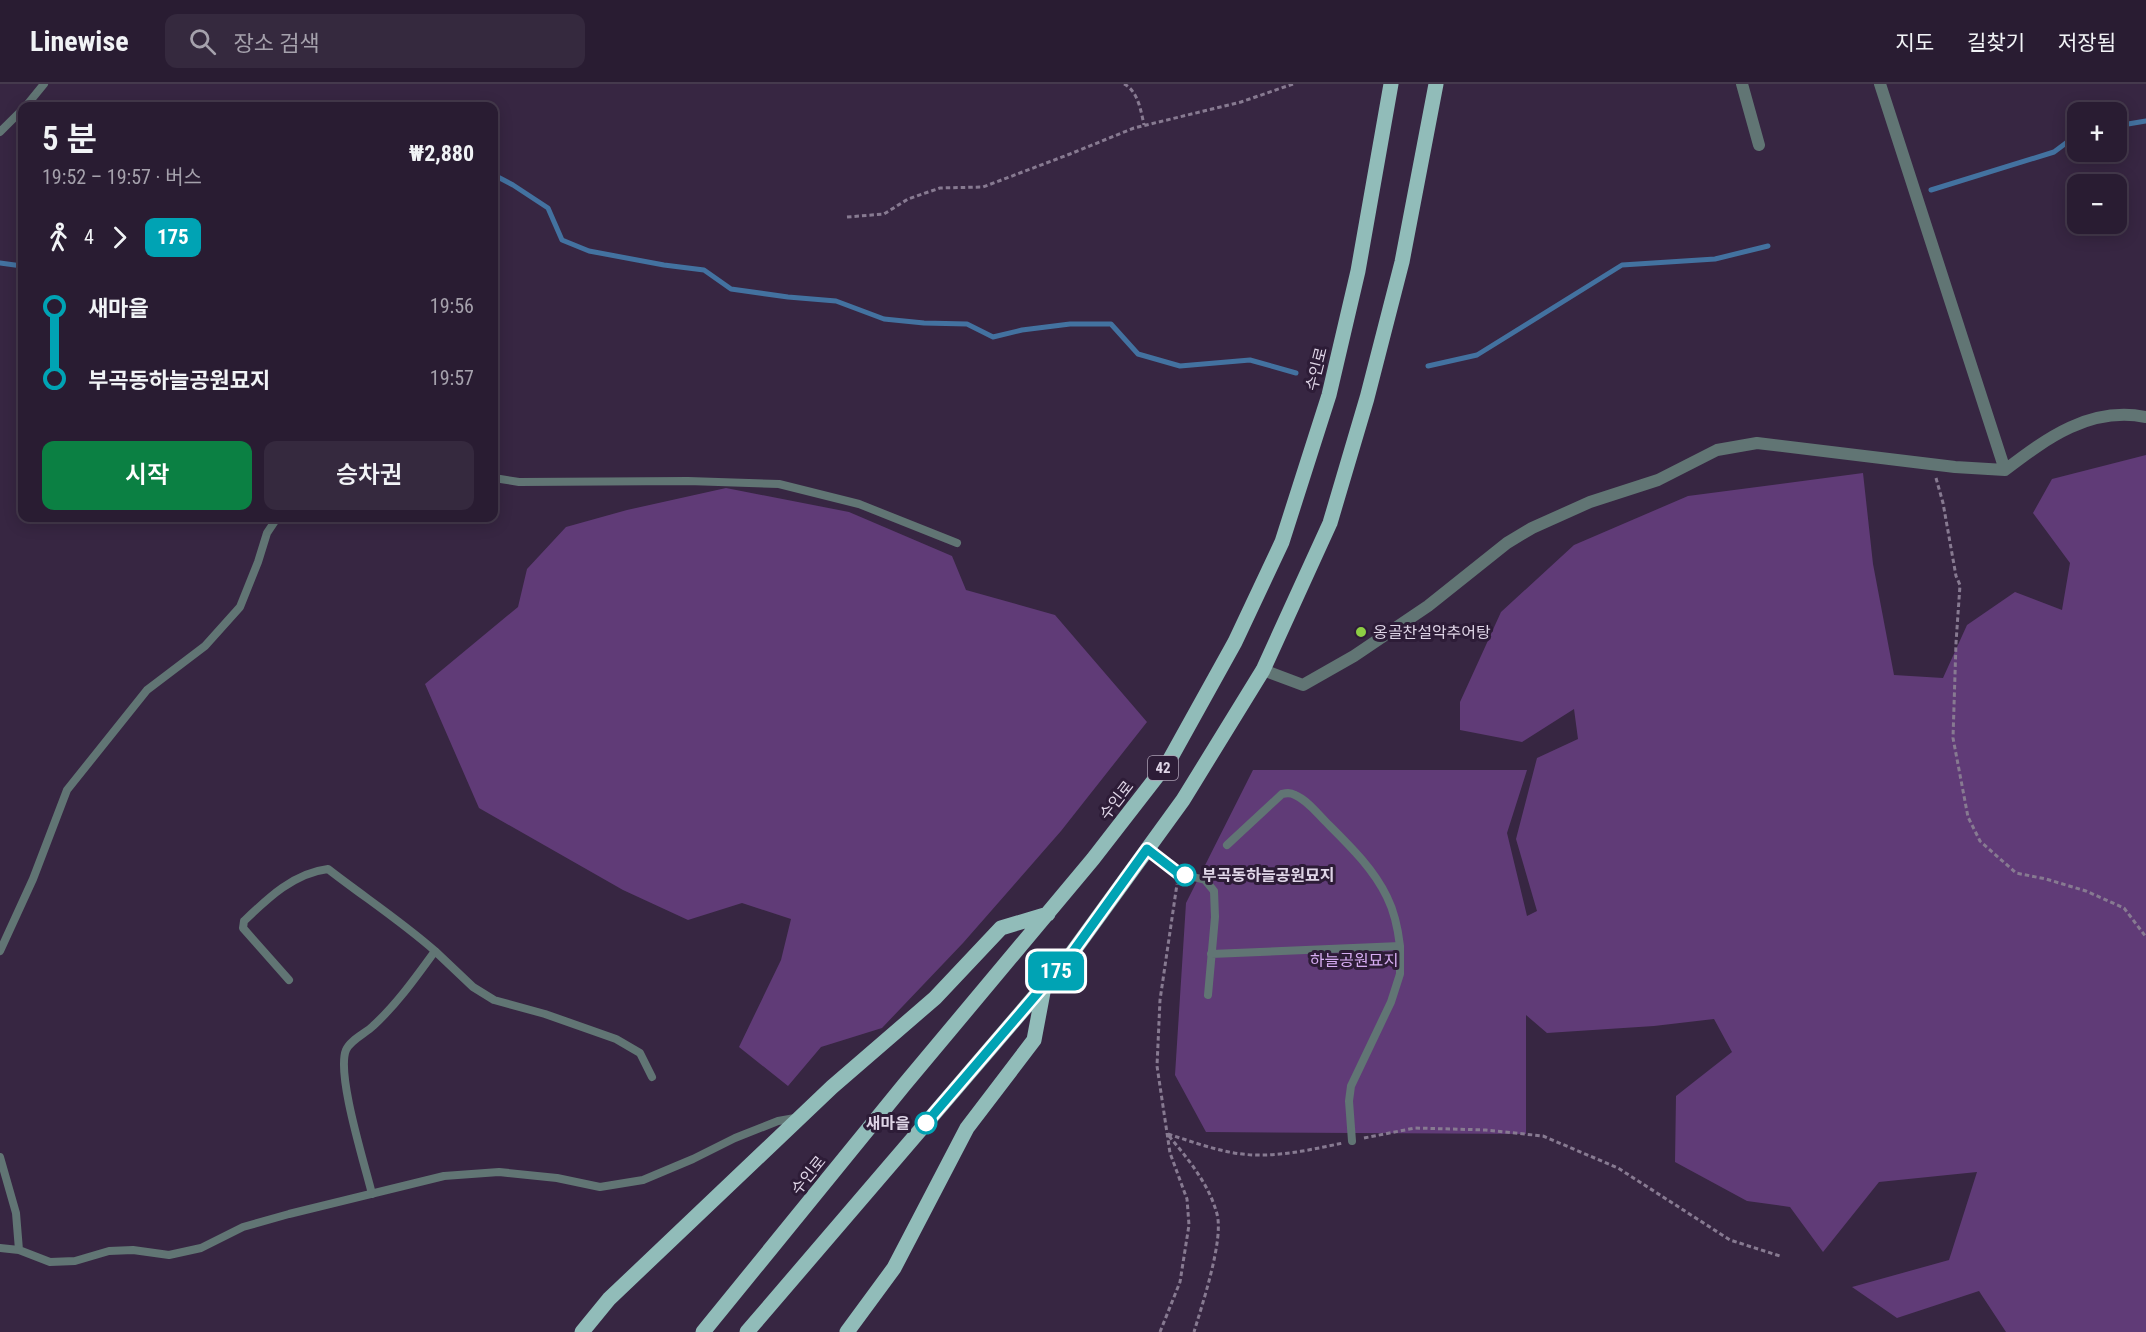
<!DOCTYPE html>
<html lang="ko">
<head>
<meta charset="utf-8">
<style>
	body { margin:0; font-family:"Roboto Condensed","Noto Sans KR",sans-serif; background:#35293e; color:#f1f3f6; height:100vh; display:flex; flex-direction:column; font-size:22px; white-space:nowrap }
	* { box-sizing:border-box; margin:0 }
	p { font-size:20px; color:#a5a1ac }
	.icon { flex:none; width:33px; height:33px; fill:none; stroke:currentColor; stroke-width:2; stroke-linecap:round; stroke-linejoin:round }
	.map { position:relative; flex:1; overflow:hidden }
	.drawer { position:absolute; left:18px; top:18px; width:480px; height:420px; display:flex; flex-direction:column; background:#291c32; border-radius:12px; box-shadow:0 3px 15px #0003,0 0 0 2px #453a4d }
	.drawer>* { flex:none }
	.badge { padding:0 12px; border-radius:9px; font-size:21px; line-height:39px }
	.fabs { position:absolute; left:2067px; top:18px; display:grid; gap:12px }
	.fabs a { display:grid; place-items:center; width:60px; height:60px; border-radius:12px; background:#291c32; box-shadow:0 3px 15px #0003,0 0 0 2px #453a4d; font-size:30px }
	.map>.badge { position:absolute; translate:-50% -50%; box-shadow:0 0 0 3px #fff }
	.legs { display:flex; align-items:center; gap:9px; height:66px; padding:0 24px; font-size:20px }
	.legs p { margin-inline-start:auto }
	.head { display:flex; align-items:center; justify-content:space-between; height:102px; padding:0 24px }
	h1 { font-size:33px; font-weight:600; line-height:45px }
	.button { display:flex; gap:12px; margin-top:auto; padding:12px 24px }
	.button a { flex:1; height:69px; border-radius:12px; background:#0b8043; color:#fff; font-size:24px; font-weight:600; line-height:69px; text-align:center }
	.button a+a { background:#35293e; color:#f1f3f6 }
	ul { padding:0 24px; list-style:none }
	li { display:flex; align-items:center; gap:21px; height:72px; font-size:22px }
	li i { display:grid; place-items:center; width:9px; height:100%; margin:0 8px; background:currentColor }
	li i::after { content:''; width:15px; height:15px; margin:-8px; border:4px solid; border-radius:50%; background:#291c32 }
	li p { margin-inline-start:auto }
	li:first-child i { background:linear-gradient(#0000 50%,currentColor 0) }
	li:last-child i { background:linear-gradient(currentColor 50%,#0000 0) }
	header { display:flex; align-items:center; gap:36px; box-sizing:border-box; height:84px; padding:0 30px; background:#291c32; border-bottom:2px solid #453a4d }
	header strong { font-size:28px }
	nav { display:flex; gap:33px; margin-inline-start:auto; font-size:21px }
	.search { width:420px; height:54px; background:#35293e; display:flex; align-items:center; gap:15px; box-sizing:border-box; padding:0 21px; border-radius:12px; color:#a5a1ac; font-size:22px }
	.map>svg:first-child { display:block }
	.green { fill:#603b77 }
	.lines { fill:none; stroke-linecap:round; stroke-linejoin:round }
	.stream { stroke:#4372a0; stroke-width:5 }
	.path { stroke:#877a91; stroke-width:3; stroke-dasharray:4.5 3; stroke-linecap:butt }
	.service { stroke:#617574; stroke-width:8 }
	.minor { stroke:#617574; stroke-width:12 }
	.primary { stroke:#91bcb9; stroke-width:15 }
	.line-1-casing { stroke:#fff; stroke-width:14 }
	.line-1 { stroke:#00a3b4; stroke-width:9 }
	.poi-dot { fill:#8dce44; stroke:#2d1c37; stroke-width:2 }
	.stop-1-dot { fill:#fff; stroke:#00a3b4; stroke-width:3 }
	.labels { text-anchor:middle; stroke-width:6; stroke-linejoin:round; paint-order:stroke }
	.shield { fill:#2d1c37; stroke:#aa9eb2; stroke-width:1.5 }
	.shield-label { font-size:15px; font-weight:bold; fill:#dfd5e7 }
	.street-label { font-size:16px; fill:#dfd5e7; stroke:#2d1c37 }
	.poi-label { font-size:16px; fill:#dfd5e7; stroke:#2d1c37; text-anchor:start }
	.stop-label { font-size:16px; font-weight:bold; fill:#dfd5e7; stroke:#2d1c37; text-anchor:start }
	.park-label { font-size:16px; fill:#d7adf3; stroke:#2d1c37 }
</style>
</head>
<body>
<header>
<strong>Linewise</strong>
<div class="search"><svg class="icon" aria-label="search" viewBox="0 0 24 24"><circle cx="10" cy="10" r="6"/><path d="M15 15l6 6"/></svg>장소 검색</div>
<nav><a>지도</a><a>길찾기</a><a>저장됨</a></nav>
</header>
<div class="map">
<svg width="2146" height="1248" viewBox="0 0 2146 1248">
	<rect width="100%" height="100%" fill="#372642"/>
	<!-- green -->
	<path class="green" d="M2146,371V1248H2006L1979,1207L1897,1234L1852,1203L1949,1176L1977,1088L1879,1098L1823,1168L1790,1123L1747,1117L1675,1078L1676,1012L1732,968L1714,935L1654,942L1547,949L1526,931V1050L1206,1048L1175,991L1186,819L1253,686H1527L1507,749L1527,832L1537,827L1516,755L1537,674L1578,655L1574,625L1522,658L1460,646V618L1501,528L1574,461L1688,412L1863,389L1873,480L1894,591L1943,594L1967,541L2015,508L2062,526L2070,479L2033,429L2052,395Z
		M726,404L849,428L952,472L966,506L1055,531L1147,638L1061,747L963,859L882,944L821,963L788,1002L739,963L781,876L791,835L742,819L688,836L623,806L479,724L425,600L518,523L527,485L566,443L627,426Z"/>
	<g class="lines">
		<!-- stream -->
		<path class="stream" d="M2116,42L2146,37
			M494,91L513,101L548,124L562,156L589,167L664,181L704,186L731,205L788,213L836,217L884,235L924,239L967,240L993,253L1022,246L1070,240H1111L1138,270L1180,282L1250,276L1296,289
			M1931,106L2054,68L2078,50
			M0,179L22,182
			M1428,282L1477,271L1622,181L1715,175L1768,162"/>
		<!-- path -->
		<path class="path" d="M1124,0C1138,7 1141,27 1144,41
			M847,133L884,130L908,115L940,104L983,103L1070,70L1134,44L1241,18L1293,0
			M1936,394L1943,419L1956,492L1960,501L1956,559L1953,654L1968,733L1980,757L2016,789L2046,795L2086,807L2124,824L2146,853
			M1168,1050C1196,1059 1225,1070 1254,1071C1284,1072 1314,1065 1343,1059
			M1169,1052C1188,1075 1209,1100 1217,1130C1224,1156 1202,1221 1194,1248
			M1364,1054L1415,1044L1486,1046L1543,1052L1618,1084L1730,1156L1780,1172
			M1160,1248L1180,1198L1189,1141L1187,1115L1170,1069L1157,982L1160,916L1177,800"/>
		<!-- service -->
		<path class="service" d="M26,22L44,0
			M0,48L22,26
			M494,394L519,398L688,397L779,400L859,420L957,459
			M1147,765L1178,789L1205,796L1214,807L1215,833L1208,911
			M0,867L33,795L67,706L147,606L205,562L240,523L258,478L267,449L277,434
			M435,867L473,903L494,916L545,930L616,955L640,969L652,993
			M1211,870L1400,862C1398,845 1395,829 1387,813C1373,784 1349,761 1326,738C1317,729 1307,716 1295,711C1290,708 1286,709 1282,710L1227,761
			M289,896L243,844L244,837C268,814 294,789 328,785C364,813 401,837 435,867C416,893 397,920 373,942C366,949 350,956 346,966C336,990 365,1081 372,1110
			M1352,1057L1349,1017L1351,1002L1391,918L1400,890V862
			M0,1073L16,1129L19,1166
			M0,1164L19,1166L50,1178L75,1177L109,1167L133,1166L169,1171L201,1164L243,1143L289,1130L444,1092L499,1088L557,1094L600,1103L643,1096L693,1075L735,1054L778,1037L795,1034"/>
		<!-- minor -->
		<path class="minor" d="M1742,0L1759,61
			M1880,0L2005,386C2047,354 2090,322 2146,333
			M1263,586L1303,601L1354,572L1428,522L1507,459L1532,444L1590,418L1658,396L1717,366L1757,359L1955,383L2005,386"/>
		<!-- primary -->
		<path class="primary" d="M582,1248L609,1215L832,1003L935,914L1001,844L1048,830
			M703,1248L904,1001L1093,775L1169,677L1235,558L1282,458L1329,311L1358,187L1391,0
			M747,1248L1072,869L1183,716L1263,586L1330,439L1367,314L1402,178L1436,0
			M847,1248L894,1184L967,1044L1034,956L1044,903"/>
	</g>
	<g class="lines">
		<defs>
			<path id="line-1" d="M926,1039L1072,869L1147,765L1178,789L1185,791"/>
		</defs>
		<!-- line-1 casing -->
		<use href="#line-1" class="line-1-casing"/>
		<!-- line-1 -->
		<use href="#line-1" class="line-1"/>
	</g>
	<!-- markers -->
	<circle class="poi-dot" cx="1361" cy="548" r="6"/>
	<g class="stop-1-dot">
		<circle cx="1185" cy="791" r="10"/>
		<circle cx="926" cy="1039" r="10"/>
	</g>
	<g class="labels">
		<!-- shield labels -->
		<rect class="shield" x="1148" y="672" width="30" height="24" rx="4.5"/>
		<g class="shield-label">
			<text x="1163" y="689">42</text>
		</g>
		<!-- street labels -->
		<g class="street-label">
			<text transform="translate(1316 285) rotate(-76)" y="6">수인로</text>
			<text transform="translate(1116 716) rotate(-52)" y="6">수인로</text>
			<text transform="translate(808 1091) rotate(-51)" y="6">수인로</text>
		</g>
		<!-- poi labels -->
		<g class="poi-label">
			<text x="1373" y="554">옹골찬설악추어탕</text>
		</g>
		<!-- stop labels -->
		<g class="stop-label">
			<text x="1202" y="797">부곡동하늘공원묘지</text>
			<text x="910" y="1045" text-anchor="end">새마을</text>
		</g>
		<!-- park labels -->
		<g class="park-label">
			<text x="1354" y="882">하늘공원묘지</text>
		</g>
	</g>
</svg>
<div class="fabs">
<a>+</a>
<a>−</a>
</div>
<b class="badge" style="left:1056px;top:887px;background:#00a3b4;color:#fff">175</b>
<section class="drawer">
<div class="head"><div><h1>5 분</h1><p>19:52 – 19:57 · 버스</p></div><b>₩2,880</b></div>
<div class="legs"><svg class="icon" aria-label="walk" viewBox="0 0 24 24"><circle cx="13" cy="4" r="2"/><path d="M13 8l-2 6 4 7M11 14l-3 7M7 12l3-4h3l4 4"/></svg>4<svg class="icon" aria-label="forward" viewBox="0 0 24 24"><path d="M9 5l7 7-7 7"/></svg><b class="badge" style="background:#00a3b4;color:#fff">175</b></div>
<ul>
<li><i style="color:#00a3b4"></i><b>새마을</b><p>19:56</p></li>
<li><i style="color:#00a3b4"></i><b>부곡동하늘공원묘지</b><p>19:57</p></li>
</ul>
<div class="button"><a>시작</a><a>승차권</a></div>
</section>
</div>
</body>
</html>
